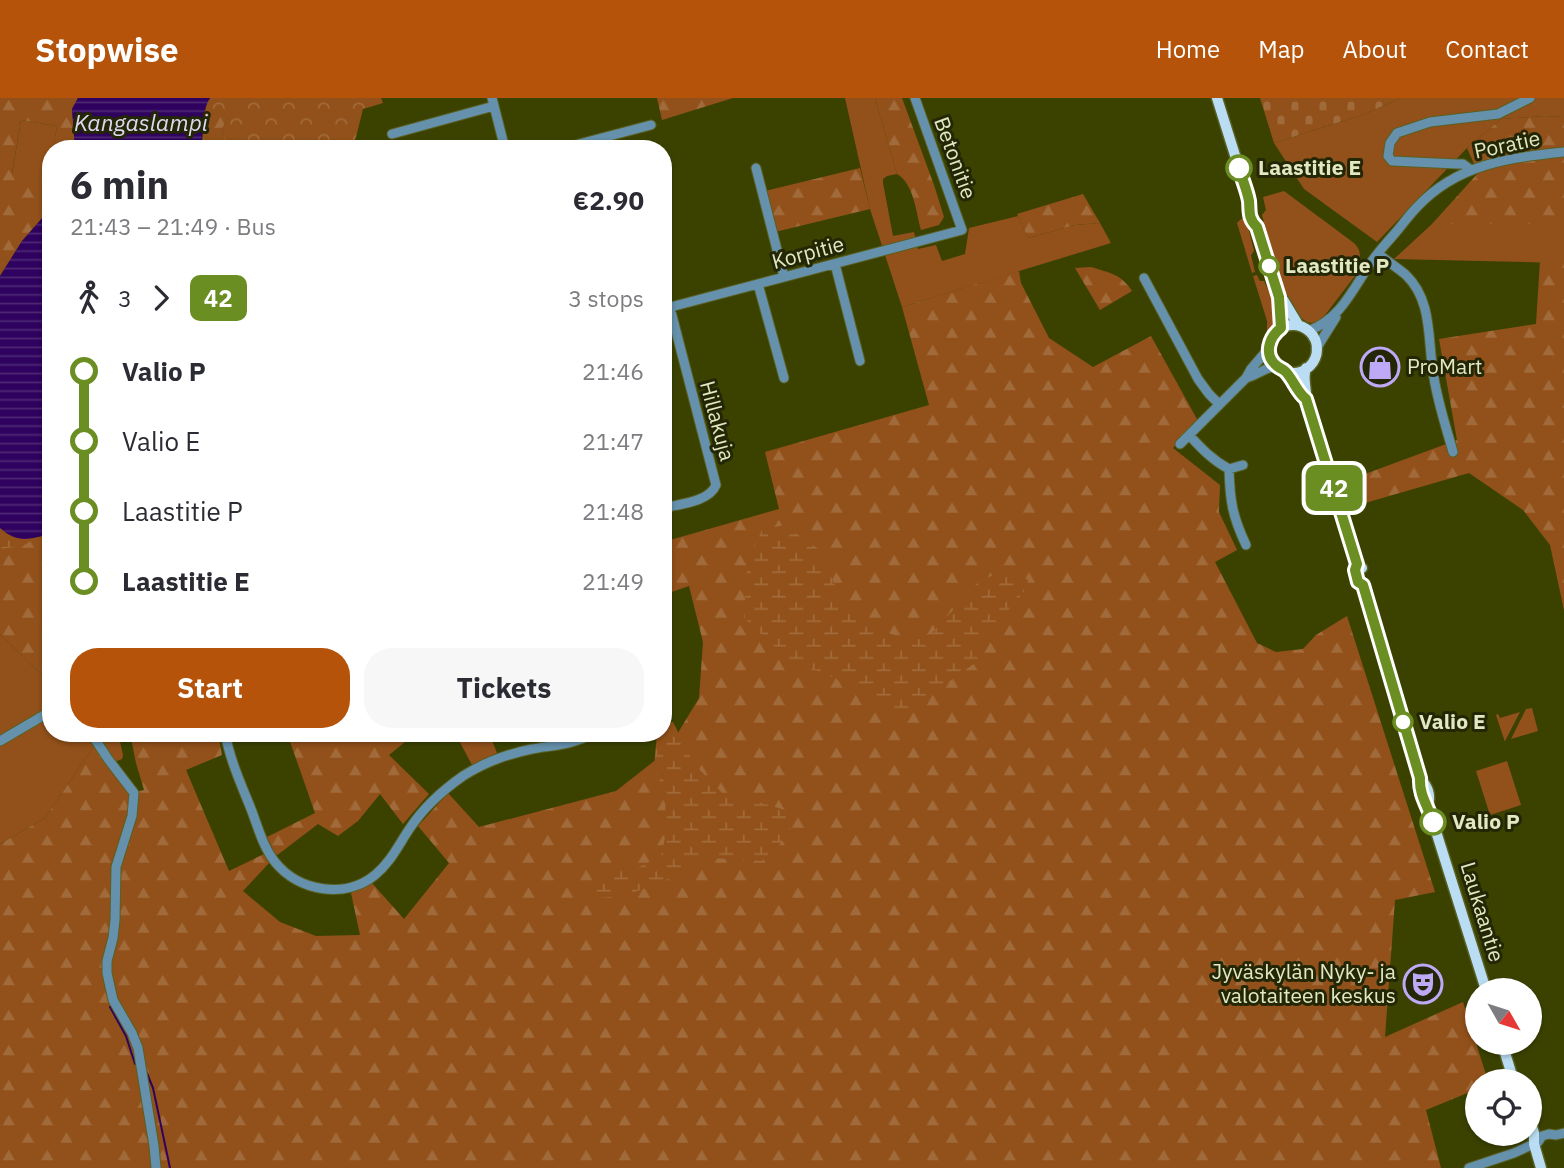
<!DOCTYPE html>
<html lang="en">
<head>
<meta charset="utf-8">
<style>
	body { margin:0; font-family:"IBM Plex Sans",sans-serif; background:#f7f7f7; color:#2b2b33; height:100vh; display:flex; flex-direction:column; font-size:26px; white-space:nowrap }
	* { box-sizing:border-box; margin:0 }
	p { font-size:23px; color:#7c7c81 }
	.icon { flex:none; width:38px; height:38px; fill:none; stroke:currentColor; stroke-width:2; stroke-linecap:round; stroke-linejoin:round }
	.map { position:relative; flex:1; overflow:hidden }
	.sheet { position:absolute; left:42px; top:42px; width:630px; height:602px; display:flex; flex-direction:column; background:#fff; border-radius:28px; box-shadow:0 2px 5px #0004 }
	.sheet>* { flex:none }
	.badge { padding:0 14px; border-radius:10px; font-size:24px; line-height:46px }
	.needle { width:46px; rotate:129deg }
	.fabs { position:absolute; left:1465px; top:880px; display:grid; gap:14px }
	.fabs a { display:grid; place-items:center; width:77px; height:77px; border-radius:50%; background:#fff; box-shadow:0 2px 5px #0004; font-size:35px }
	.map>.badge { position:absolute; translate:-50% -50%; box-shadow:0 0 0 4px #fff }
	.legs { display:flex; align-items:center; gap:10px; height:77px; padding:0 28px; font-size:23px }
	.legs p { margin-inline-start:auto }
	.head { display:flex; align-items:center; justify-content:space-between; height:119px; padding:0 28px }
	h1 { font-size:38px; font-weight:700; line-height:52px }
	.primary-button { display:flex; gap:14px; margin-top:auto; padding:14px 28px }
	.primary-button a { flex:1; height:80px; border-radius:28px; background:#b45309; color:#fff; font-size:28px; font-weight:700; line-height:80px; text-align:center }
	.primary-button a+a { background:#f7f7f7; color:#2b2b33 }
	ul { padding:0 28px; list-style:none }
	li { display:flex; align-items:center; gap:24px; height:70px; font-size:26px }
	li i { display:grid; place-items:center; width:10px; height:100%; margin:0 9px; background:currentColor }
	li i::after { content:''; width:18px; height:18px; margin:-9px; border:5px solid; border-radius:50%; background:#fff }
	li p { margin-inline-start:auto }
	li:first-child i { background:linear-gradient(#0000 50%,currentColor 0) }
	li:last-child i { background:linear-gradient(currentColor 50%,#0000 0) }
	header { display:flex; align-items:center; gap:42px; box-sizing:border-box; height:98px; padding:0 35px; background:#b45309; color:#fff }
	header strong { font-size:33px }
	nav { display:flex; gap:38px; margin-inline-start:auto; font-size:24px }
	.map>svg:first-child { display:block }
	.green { fill:#92511a }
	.forest { fill:url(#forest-firs) }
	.wetland { fill:url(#wetland-marsh) }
	.cemetery { fill:url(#cemetery-stones) }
	.park { fill:url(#park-crowns) }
	.water { fill:url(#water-rules) }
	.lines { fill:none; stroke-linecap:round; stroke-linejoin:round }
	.stream { stroke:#2f025f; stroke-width:2 }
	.minor-casing { stroke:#596023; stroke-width:11 }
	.major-casing { stroke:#596023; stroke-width:13 }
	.minor { stroke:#6591ac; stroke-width:9 }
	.major { stroke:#baddf3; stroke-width:10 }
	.line-1-casing { stroke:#fff; stroke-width:16 }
	.line-1 { stroke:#6b8e23; stroke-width:10 }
	.stop-1-dot { fill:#fff; stroke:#6b8e23; stroke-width:3.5 }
	.labels { text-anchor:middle; stroke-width:6; stroke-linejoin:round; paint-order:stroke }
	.street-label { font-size:21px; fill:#e2e9c2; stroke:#232706 }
	.stop-label { font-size:21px; font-weight:bold; fill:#e2e9c2; stroke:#232706; text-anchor:start }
	.poi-label { font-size:21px; fill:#e2e9c2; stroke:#232706; text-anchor:start }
	.water-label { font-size:23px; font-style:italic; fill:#ded8f1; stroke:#232706 }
</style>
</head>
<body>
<header>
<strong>Stopwise</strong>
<nav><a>Home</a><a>Map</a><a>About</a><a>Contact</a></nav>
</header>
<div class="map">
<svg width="1564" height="1070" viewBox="0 0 1564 1070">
	<defs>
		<pattern id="forest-firs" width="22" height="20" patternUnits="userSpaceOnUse" patternTransform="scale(1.75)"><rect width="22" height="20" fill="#92511a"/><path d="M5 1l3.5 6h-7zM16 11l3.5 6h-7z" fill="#a16a3a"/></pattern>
		<pattern id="wetland-marsh" width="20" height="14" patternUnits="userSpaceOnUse" patternTransform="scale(1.75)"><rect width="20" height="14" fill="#92511a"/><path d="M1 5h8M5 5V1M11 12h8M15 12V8" fill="none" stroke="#a16a3a"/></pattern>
		<pattern id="cemetery-stones" width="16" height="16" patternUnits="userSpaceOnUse" patternTransform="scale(1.75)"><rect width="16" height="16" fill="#92511a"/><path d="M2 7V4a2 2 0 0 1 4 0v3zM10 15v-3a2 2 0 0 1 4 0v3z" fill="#a16a3a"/></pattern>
		<pattern id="park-crowns" width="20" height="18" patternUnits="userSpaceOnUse" patternTransform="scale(1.75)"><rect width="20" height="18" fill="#92511a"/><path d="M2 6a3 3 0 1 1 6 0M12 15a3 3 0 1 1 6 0" fill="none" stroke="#a16a3a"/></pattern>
		<pattern id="water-rules" width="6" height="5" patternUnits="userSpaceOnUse" patternTransform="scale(1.75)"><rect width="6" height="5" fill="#2f025f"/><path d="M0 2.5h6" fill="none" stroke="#4d2774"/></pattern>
	</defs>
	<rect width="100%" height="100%" fill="#3b4200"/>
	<!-- green -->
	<path class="green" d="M845,0H875L897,76L887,78L883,81V85L893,138L914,134L918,151L936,147L942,163L965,156L969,130L1018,118L1028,140L1075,127L1100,125L1111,145L902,209L870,111Z
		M1401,0H1564V19L1544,18L1501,21L1467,50L1377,144L1304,91L1274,45L1365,16Z
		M21,22L57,28L53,51H51V65L48,82L12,76Z
		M1284,93L1354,145C1365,156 1356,161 1361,170L1322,221C1319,222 1316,225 1312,225C1287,225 1268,138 1262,117L1266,112L1263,99Z
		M1241,121H1246L1254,153L1251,157L1255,174L1252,175L1237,125Z
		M1432,126H1564V165L1394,161Z
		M1257,177L1260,183H1264C1272,200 1284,218 1270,235L1267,233V223L1253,178Z
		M0,536L51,586V635H86L94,648L45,720L0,746Z
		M1532,610L1538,633L1511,641L1526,611Z
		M1520,614L1505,643V644L1496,617L1498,616L1500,620Z
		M455,635H489L497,655L472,667Z
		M1507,663L1521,707L1490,717L1476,673Z"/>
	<!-- forest -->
	<path class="forest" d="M0,0H78L72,11L75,51H53L57,28L21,22L12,75L48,82L51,65V110L22,143L0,178Z
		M657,0H733L662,22Z
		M875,0H902L934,87L944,119L939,127L921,132C916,114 914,86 897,76Z
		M233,12L222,31L226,51H202L204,18Z
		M1544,18L1564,19V126H1432L1478,75L1467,50L1501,21Z
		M860,70L870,111L775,134L765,93Z
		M1083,96L1100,125L1075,127L1028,140L1017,116Z
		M1540,163L1564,165V512L1550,447L1523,412L1469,375L1351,409L1338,386L1457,342L1439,241L1536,226Z
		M1091,169C1110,175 1121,176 1132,193L1100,212L1075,170Z
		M1019,173L1021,185L1049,240L1093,269L1151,238L1198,323L1173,350L1220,387L1219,414L1237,452L1215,464L1257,545L1276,554L1303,551L1316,537L1347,518L1435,794L1395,802L1385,939L1463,904L1488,983L1477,984V991L1426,1012L1441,1070H0V746L45,720L94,648L106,665L135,694L144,692L136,665L130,635H218L222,657L186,672L229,773L264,756L270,764L243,793L280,824L316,838L360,837L351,795L371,784L404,821L449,765L418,728L448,695L479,729L616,693L667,653L699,600L703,544L689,488L663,497V444L779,411L765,354L929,307L902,209Z
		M0,430C18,446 29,441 51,436V586L0,536Z
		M94,635H118L123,657L122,661L114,664Z
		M287,635H416L389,657L429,696L403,726L380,696L358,723L338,738L318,726L276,758L267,739L315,715Z"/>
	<!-- wetland -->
	<path class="wetland" d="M784,427L820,452L843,507L885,534L910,542L921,541L933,534L981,481L1003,475L1022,479L1028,482C1027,500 987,530 975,545L978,563L896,621L871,602L835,580L788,561L744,520L747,465L762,432Z
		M0,430C12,440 22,442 37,439L23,448L0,451Z
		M663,624H673L694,666L726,699L756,703L788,713L793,727L778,749L762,763L710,760L660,785L623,798L599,800L591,790L593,781L601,776L637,770L661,758L666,735L665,695L654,669L657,635H663Z"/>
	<!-- cemetery -->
	<path class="cemetery" d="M1260,0H1401L1365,16L1274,45Z"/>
	<!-- park -->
	<path class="park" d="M210,0H381L383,5L363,11L353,51H226L222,31L232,13L204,18L207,4Z"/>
	<!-- water -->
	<path class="water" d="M78,0H210C201,14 203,35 202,51H75L72,11Z
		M51,110V436C29,441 18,446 0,430V178L22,143Z"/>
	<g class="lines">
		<!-- stream -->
		<path class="stream" d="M110,909L126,938L135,966
			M146,973L153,990L170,1070"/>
		<defs>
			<path id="minor" d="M492,0L505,51
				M392,36L494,8
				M560,51L651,27
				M756,70L784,179
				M1471,72L1463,66H1457L1392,63L1388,58L1390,45L1397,35L1430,24L1498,16L1530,0
				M1380,157C1388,164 1398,170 1406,177C1434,204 1427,245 1434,280C1438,305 1446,329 1453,354
				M835,166L860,263
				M1144,180L1198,281L1209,296L1219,306
				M758,186L784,280
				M663,211L962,132L915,0
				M1308,233C1338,222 1350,197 1366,172C1374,158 1386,146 1396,134C1403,126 1409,117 1417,109C1457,66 1508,60 1564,54
				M1316,251L1336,219
				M1246,280C1258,277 1265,269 1277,268
				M1189,337C1201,350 1212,362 1229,371L1243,367
				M1180,346L1246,280L1251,271L1269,250
				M1229,371C1230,403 1232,417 1246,447
				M663,410C680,406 709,404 716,387L670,210
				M91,635L108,661L134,695L132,718L116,769L115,822L113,840L107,863V875L113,902L132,935L138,950L154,1048L156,1070
				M225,635C230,662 241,686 251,711C258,729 263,749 275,764C299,794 346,801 375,777C391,764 399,746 410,730C424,709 443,692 463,678C485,664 507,656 532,651C556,647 572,647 594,635
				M0,643L51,613
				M1469,1070L1514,1055L1538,1044L1542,1038L1549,1036L1556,1037L1564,1035"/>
			<path id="major" d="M1217,0L1250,105C1247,115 1250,122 1257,129L1279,199L1281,230
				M1279,199L1284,203L1299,228
				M1269 251a24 24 0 1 1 48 0a24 24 0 1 1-48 0Z
				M1306,270C1302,281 1307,290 1306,301L1357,466L1362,470
				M1285,273L1300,296L1306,301
				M1357,466C1354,474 1356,483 1363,487L1420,680L1421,697L1428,708L1486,892
				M1420,680C1428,689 1431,696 1428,708
				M1502,945L1514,984
				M1530,1022L1534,1035V1046L1541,1070"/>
		</defs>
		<!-- minor casing -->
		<use href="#minor" class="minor-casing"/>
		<!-- major casing -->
		<use href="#major" class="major-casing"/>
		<!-- minor -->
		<use href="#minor" class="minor"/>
		<!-- major -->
		<use href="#major" class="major"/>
	</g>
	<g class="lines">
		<defs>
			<path id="line-1" d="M1239,70C1242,81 1247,92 1249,103C1250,114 1248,120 1257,129L1279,199L1281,230C1269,239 1263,257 1277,268C1282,272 1282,270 1286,274C1294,283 1297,294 1306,301L1357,466L1355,472L1358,484L1363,487L1420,680C1419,697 1428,708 1433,724"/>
		</defs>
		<!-- line-1 casing -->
		<use href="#line-1" class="line-1-casing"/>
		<!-- line-1 -->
		<use href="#line-1" class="line-1"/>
	</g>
	<!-- icons -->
	<defs>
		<symbol id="shop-ring" viewBox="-11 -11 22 22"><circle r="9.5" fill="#232706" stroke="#bda9f5" stroke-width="1.5"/><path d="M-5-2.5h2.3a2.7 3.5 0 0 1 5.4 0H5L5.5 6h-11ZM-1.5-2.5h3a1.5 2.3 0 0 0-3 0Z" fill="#bda9f5"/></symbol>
		<symbol id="theatre-ring" viewBox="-11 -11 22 22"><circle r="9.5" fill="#232706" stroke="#bda9f5" stroke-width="1.5"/><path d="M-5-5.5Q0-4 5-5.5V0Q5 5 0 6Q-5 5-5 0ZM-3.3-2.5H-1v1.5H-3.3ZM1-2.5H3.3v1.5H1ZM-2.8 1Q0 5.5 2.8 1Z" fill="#bda9f5"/></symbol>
	</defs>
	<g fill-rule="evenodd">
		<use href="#shop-ring" x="1358" y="247" width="44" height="44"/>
		<use href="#theatre-ring" x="1401" y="864" width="44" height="44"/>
	</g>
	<!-- markers -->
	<g class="stop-1-dot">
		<circle cx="1239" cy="70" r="12"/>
		<circle cx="1269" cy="168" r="9"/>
		<circle cx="1403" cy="624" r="9"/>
		<circle cx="1433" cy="724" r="12"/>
	</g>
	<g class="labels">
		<!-- street labels -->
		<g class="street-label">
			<text transform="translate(1507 47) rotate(-12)" y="7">Poratie</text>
			<text transform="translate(955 60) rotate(70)" y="7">Betonitie</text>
			<text transform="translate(808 155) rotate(-15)" y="7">Korpitie</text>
			<text transform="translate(717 323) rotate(75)" y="7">Hillakuja</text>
			<text transform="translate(1482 814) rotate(73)" y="7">Laukaantie</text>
		</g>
		<!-- stop labels -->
		<g class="stop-label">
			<text x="1258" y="77">Laastitie E</text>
			<text x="1285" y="175">Laastitie P</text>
			<text x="1419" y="631">Valio E</text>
			<text x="1452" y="731">Valio P</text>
		</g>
		<!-- poi labels -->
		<g class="poi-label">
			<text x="1407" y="276">ProMart</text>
			<text x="1396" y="881" text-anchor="end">Jyväskylän Nyky- ja<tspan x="1396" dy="24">valotaiteen keskus</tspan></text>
		</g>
		<!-- water labels -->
		<g class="water-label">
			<text x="141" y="33">Kangaslampi</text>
		</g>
	</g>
</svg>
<div class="fabs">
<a><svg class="needle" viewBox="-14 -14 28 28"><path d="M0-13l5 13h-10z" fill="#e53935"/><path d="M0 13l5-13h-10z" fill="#7c7c81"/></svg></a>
<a><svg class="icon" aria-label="locate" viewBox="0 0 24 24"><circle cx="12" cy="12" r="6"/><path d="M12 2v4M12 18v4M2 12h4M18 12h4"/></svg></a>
</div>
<b class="badge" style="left:1334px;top:390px;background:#6b8e23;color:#fff">42</b>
<section class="sheet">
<div class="head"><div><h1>6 min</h1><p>21:43 – 21:49 · Bus</p></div><b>€2.90</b></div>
<div class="legs"><svg class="icon" aria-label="walk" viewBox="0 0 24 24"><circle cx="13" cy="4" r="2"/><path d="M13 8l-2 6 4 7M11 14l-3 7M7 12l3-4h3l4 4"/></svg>3<svg class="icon" aria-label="forward" viewBox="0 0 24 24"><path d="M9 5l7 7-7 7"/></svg><b class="badge" style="background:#6b8e23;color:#fff">42</b><p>3 stops</p></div>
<ul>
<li><i style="color:#6b8e23"></i><b>Valio P</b><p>21:46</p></li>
<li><i style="color:#6b8e23"></i><span>Valio E</span><p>21:47</p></li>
<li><i style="color:#6b8e23"></i><span>Laastitie P</span><p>21:48</p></li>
<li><i style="color:#6b8e23"></i><b>Laastitie E</b><p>21:49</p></li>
</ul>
<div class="primary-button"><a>Start</a><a>Tickets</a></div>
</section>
</div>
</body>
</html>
